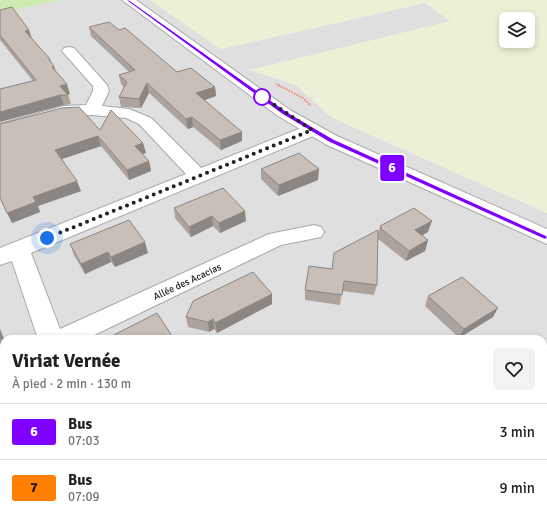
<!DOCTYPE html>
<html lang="fr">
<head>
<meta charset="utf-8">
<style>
	body { margin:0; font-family:Signika,sans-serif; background:#f2f2f2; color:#222; height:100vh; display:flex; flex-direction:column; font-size:15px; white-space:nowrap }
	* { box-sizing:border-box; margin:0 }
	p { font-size:13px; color:#767676 }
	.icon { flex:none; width:22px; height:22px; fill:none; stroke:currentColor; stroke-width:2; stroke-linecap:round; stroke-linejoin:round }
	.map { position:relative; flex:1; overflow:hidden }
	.drawer { position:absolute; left:0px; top:335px; width:547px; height:188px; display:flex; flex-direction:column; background:#fff; border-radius:12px 12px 0 0; box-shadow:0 2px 6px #0003 }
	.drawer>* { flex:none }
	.badge { padding:0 8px; border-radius:3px; font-size:14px; line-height:26px }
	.controls { position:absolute; left:499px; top:12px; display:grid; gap:8px }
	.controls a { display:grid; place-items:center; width:36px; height:36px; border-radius:6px; background:#fff; box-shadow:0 2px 6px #0003; font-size:20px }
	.you { position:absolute; width:20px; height:20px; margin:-10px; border:3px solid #fff; border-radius:50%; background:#1a73e8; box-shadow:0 0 0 6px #1a73e833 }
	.map>.badge { position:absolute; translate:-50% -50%; box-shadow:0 0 0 2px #fff }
	.round { display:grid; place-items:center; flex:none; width:42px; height:42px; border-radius:6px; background:#f2f2f2 }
	.headline { display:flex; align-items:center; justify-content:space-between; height:68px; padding:0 12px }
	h1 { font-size:19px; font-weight:700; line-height:30px }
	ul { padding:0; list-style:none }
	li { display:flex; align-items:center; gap:12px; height:56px; padding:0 12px; border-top:1px solid #e0e0e0 }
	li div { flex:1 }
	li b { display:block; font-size:15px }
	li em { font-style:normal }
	li .badge { min-width:44px; font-weight:700; text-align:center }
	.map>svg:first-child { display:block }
	.residential { fill:#e0dfdf; fill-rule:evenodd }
	.farmland { fill:#eef0d5; fill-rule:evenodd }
	.grass { fill:#cdebb0 }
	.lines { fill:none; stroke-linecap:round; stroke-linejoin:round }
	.minor-casing { stroke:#a9a9a9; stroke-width:2 }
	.tertiary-casing { stroke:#a9a9a9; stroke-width:2 }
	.path-far1 { stroke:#fa8072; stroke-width:1.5; stroke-dasharray:1 1; stroke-linecap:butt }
	.path { stroke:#fa8072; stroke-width:2; stroke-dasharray:1.5 1.5; stroke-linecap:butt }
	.minor { fill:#fff; fill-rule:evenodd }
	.tertiary { fill:#fff; fill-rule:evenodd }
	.wall { fill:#aba49e }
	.shaded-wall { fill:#8b8681 }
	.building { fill:#c7bfb8; stroke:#8b8681 }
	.line { fill:#8000ff; stroke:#fff }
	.walk { stroke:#222; stroke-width:4; stroke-dasharray:0 7.2 }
	.stop-dot { fill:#fff; stroke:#8000ff; stroke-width:2 }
	.labels { text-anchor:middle; stroke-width:3.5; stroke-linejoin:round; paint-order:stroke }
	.street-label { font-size:10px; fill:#222; stroke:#fff }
</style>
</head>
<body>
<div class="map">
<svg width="547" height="523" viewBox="0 0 547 523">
	<rect width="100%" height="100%" fill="#f2efe9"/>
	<!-- residential -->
	<path class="residential" d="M60,0H150L221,49L425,3L451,21L251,70L296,85L330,116L348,125L547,213V523H0V13ZM4,339H543V519H4Z"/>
	<!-- farmland -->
	<path class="farmland" d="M150,0H547V213L348,125L330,116L296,85L250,70L451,21L425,3L221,49ZM506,19H528V41H506Z"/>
	<!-- grass -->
	<path class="grass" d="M0,0H60L0,13Z"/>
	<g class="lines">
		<defs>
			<path id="minor" d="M69,47L74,48L107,85L109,91L102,106L129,109L151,118L201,168L306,126L312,125L318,126L320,130L318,134L31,253L60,329L269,234L314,225L321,227L324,232L321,237L281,245L86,339H38L12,261L0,265V248L186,174L139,124L126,118L92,115L65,116L0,134V124L64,106L86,105L93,91V86L62,51L64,48Z
				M4,451V482L0,484V453Z
				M77,519H110L111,523H79Z"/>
			<path id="tertiary" d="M122,0H136L290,110L337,136L547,229V244L325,144L278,116Z"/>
		</defs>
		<!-- minor casing -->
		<use href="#minor" class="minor-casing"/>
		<!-- tertiary casing -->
		<use href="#tertiary" class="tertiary-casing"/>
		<!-- path-far1 -->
		<path class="path-far1" d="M276,84L280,86"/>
		<!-- path -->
		<path class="path" d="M278,85L303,98L311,106"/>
		<!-- minor -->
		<use href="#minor" class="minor"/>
		<!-- tertiary -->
		<use href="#tertiary" class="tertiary"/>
	</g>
	<!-- wall -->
	<path class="wall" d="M0,10L31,38L54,66L56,72L70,94H68L71,104L64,105L33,81L0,40Z
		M89,27L119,30L177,72L215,87L216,96L204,100L242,132V141L221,150L193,127L188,129L149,93L141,108L121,107L119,97L124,87L121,84L119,75L129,72L91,36Z
		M0,124L100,130L143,143L146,153L142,154L149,161L151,171L129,180L101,146L62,159L81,191L38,206L40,212L12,223Z
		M261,169L318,180L278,196L261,179Z
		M174,208L246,221L220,233L213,226L191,237L175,218Z
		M380,226L428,232L422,235L428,240L425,251L406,261L378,239V237L377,285L374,295L342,291L340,305L305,300V290L378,234Z
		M70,244L148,253L115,267L111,262L85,274L74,255Z
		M272,294V304L217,333L214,329L209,332L188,327L186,317Z
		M428,296L493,317L459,338L425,306Z
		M266,519H334L337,523H268Z"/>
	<!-- shaded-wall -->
	<path class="shaded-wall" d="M29,30L32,39L25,31Z
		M50,59L53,67L54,66L57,75L55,76L49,60Z
		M147,83L149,93L141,108L139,99Z
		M67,84L70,94L66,95L60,86Z
		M215,87L216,96L197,103L196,93Z
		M60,95L64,105L0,122V112Z
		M192,117L193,127L188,129L186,119Z
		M242,132V141L221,150L220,140Z
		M98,136L101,146L59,160L55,150Z
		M143,143L146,153L137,156L135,146Z
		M149,161L151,171L129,180L127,170Z
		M319,169L318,180L278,196L279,185Z
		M77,181L81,191L38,206L40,212L12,223L7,213L33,197Z
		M245,211L246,221L220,233L219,223Z
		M212,216L213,226L191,237L189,227Z
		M432,221L428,232L413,241L415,230Z
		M428,240L425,251L406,261L409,251Z
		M145,242L148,253L115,267L111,257Z
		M108,252L111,262L85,274L81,264Z
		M272,294V304L217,333L215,323Z
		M498,308L493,317L459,338L464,329Z
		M213,319L214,329L209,332L208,322Z
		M0,329L4,339V346L0,335Z
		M4,371V384L0,386V373Z
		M14,519H20L21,523H15Z
		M149,519H165L158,523H148L147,520Z"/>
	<!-- building -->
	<path class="building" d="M12,7L29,30L25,31L50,59L49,60L54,66L52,67L67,84L60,86L68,95H60L0,112V89L36,80L0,35V10Z
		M109,22L119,30L125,28L177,72L191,68L215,87L196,93L242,132L220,140L192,117L186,119L147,83L139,99L119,97L127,82L119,75L135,70L89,27Z
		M79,107L100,130L111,110L143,143L135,146L149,161L127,170L98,136L55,150L77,181L33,197L36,202L7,213L0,198V124L62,108Z
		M299,153L319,169L279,185L261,169Z
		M223,188L245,211L219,223L212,216L189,227L174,208Z
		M414,208L432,221L415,230L428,240L409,251L380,228H382L380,226Z
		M129,220L145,242L111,257L108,252L81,264L70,244Z
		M378,230L377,285L344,281L342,295L305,290L309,266L332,269L334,253Z
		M253,272L272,294L215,323L213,319L208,322L186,317L193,301Z
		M462,277L498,308L464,329L428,296Z
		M157,313L174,339H111L110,337Z
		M0,335L4,346V371L0,373Z
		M4,513V519H14L15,523H0V516Z
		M270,519H334L337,523H272Z"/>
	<!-- line -->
	<path class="line" d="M126,0H129L287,112L333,139L547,236V239H544L329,142L282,114Z"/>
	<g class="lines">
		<!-- walk -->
		<path class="walk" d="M47,238L312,130L258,94L262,97"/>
	</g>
	<!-- markers -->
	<circle class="stop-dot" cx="262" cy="97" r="8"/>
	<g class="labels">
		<!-- street labels -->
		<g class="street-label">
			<text transform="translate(187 281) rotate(-25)" y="4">Allée des Acacias</text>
		</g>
	</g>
</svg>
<div class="controls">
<a><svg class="icon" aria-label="layers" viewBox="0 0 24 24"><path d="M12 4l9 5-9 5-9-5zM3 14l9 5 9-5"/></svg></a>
</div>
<div class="you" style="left:47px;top:238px"></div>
<b class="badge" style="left:392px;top:168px;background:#8000ff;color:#fff">6</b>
<section class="drawer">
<div class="headline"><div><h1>Viriat Vernée</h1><p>À pied · 2 min · 130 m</p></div><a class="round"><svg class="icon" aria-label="heart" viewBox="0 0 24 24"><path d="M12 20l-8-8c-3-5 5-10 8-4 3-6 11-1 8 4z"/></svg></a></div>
<ul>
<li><span class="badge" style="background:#8000ff;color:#fff">6</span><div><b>Bus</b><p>07:03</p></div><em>3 min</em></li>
<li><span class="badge" style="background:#ff8000;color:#111">7</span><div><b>Bus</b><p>07:09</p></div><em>9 min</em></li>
</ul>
</section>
</div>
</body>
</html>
